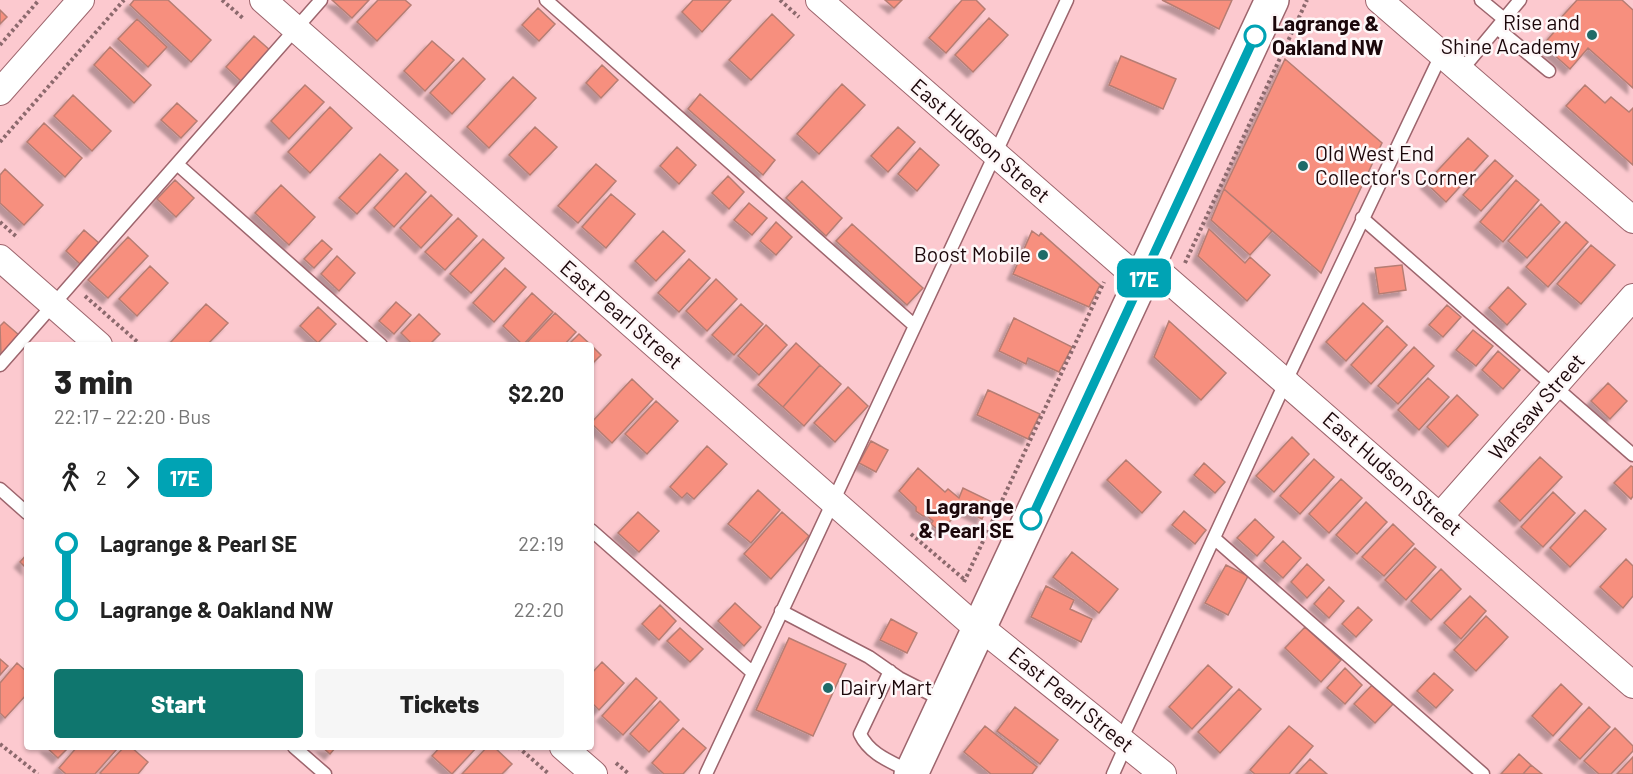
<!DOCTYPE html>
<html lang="en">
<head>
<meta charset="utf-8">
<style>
	body { margin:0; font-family:Barlow,sans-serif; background:#f6f6f6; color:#222; height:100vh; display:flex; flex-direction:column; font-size:22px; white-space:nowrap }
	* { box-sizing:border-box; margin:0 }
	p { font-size:20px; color:#767676 }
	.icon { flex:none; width:33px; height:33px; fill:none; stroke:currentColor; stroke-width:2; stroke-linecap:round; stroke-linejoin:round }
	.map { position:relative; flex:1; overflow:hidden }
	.sheet { position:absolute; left:24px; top:342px; width:570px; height:408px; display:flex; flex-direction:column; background:#fff; border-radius:6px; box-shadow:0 2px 4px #0004 }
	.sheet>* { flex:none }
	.badge { padding:0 12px; border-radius:9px; font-size:21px; line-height:39px }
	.map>.badge { position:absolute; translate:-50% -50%; box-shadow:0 0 0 3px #fff }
	.legs { display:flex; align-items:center; gap:9px; height:66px; padding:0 30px; font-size:20px }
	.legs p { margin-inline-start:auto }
	.overview { display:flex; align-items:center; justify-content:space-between; height:102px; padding:0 30px }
	h1 { font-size:33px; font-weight:800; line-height:45px }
	.primary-button { display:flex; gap:12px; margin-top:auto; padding:12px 30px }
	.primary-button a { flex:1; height:69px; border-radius:6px; background:#0f766e; color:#fff; font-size:24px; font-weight:800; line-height:69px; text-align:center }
	.primary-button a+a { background:#f6f6f6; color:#222 }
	ul { padding:0 30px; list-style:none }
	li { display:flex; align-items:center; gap:21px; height:66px; font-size:22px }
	li i { display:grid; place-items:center; width:9px; height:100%; margin:0 8px; background:currentColor }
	li i::after { content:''; width:15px; height:15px; margin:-8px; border:4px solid; border-radius:50%; background:#fff }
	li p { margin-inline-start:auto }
	li:first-child i { background:linear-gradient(#0000 50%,currentColor 0) }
	li:last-child i { background:linear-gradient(currentColor 50%,#0000 0) }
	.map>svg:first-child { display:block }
	.building { fill:#f78f7e; stroke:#b67d73; stroke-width:1.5; filter:url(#shadow) }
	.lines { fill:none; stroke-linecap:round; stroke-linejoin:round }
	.service-casing { stroke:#9d656d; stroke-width:15 }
	.minor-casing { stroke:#9d656d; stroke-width:28 }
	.secondary-casing { stroke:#9d656d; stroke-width:36 }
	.path { stroke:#8c696d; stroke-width:4; stroke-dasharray:3 3; stroke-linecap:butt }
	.service { stroke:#fff; stroke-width:12 }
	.minor { stroke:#fff; stroke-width:26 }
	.secondary { stroke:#fff; stroke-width:33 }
	.line-1-casing { stroke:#fff; stroke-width:14 }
	.line-1 { stroke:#00a3b4; stroke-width:9 }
	.poi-dot { fill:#206b68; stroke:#fef7f8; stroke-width:2 }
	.stop-1-dot { fill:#fff; stroke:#00a3b4; stroke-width:3 }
	.labels { text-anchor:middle; stroke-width:5; stroke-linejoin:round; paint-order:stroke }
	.poi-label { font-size:21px; fill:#1b070a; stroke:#fef7f8; text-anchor:end }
	.stop-label { font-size:21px; font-weight:bold; fill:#1b070a; stroke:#fef7f8; text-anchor:start }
	.street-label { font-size:21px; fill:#1b070a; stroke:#fef7f8 }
</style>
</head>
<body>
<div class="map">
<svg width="1633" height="774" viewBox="0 0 1633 774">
	<defs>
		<filter id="shadow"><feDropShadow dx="-5.5" dy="5.5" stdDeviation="1.5" flood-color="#0004"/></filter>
	</defs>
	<rect width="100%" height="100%" fill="#fcc9cf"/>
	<!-- building -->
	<path class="building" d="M134,0H168L211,40L191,62L130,5Z
		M332,0H369L352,18Z
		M378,0H405L411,5L377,41L357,22Z
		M693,0H731L702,32L682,12Z
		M885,0H902L894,8Z
		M962,0H976L985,9L946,53L929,38Z
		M1162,0H1232L1219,29Z
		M1577,0H1622L1633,10V88L1588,48L1570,69L1543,45L1560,25L1557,22Z
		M538,8L555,24L539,41L522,25Z
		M0,10L7,17L0,24Z
		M772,14L794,35L751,80L729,60Z
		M989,18L1008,35L973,72L955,55Z
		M137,19L167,47L148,67L118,39Z
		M254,36L271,51L242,82L226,67Z
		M432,41L454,60L425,91L404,71Z
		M110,47L151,85L134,103L94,65Z
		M1121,56L1176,79L1163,109L1109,85Z
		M463,58L485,79L452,114L430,93Z
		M1285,59L1382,143L1321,273L1224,189Z
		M602,65L618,80L601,98L586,83Z
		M513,77L536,98L489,148L467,127Z
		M842,84L865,105L819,154L797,134Z
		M305,85L324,102L289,139L271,121Z
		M1585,85L1605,103L1611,97L1629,112L1633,108V165L1566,106Z
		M700,94L775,160L763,175L688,109Z
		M73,95L111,131L92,151L54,116Z
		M177,103L197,121L181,138L161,120Z
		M330,107L352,128L310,173L288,152Z
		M44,123L82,158L65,177L27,142Z
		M535,127L557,147L530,175L509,155Z
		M898,127L915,142L888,172L871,156Z
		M1468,138L1488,156L1446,202L1426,183Z
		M677,147L696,165L679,184L660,166Z
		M920,148L939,165L917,191L898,174Z
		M380,154L398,170L357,214L339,198Z
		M1495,160L1513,176L1481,211L1463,195Z
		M596,164L616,181L578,223L558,206Z
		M5,169L43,205L24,225L0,203V175Z
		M406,173L426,192L394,227L374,208Z
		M728,176L744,192L729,209L712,193Z
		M175,180L194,198L176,217L157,199Z
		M1516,180L1539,200L1503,242L1480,222Z
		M802,181L842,218L826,236L786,198Z
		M281,185L315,217L289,245L255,213Z
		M1224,189L1272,231L1250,255L1211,220Z
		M611,194L635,214L606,248L582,227Z
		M431,195L452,215L421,248L400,228Z
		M749,203L767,218L752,235L734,220Z
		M1541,204L1560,222L1527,258L1508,241Z
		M458,218L477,236L445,270L425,252Z
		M776,222L792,237L776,255L760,241Z
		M1566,222L1588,242L1548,287L1526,267Z
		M852,224L923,288L907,305L836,241Z
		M1209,229L1245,263L1250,257L1270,275L1247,301L1198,256Z
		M84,230L99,243L80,264L66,251Z
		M663,231L685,251L656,281L635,261Z
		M1032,231L1039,236L1041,233L1100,285L1089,307L1013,274Z
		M128,237L148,256L108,298L88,280Z
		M483,239L504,258L471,293L450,274Z
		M322,240L332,249L314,268L304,259Z
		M1591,245L1615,265L1581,304L1557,284Z
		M337,256L355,273L339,291L321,274Z
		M689,259L710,278L679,312L658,293Z
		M1402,265L1406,290L1379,294L1375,268Z
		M150,266L168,283L137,316L119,299Z
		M505,268L526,287L494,322L473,303Z
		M716,279L737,299L707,331L686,311Z
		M1508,287L1526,304L1507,325L1489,308Z
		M532,293L553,312L523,345L503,326Z
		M396,302L411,315L394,334L379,321Z
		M1363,303L1383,321L1346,361L1326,342Z
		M206,304L228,323L207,345H172L170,343Z
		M741,304L763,324L734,355L712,335Z
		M1447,305L1461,317L1443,337L1429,325Z
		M318,307L336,324L318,343L300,326Z
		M555,313L576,332L564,345H525Z
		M419,314L440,334L429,345H413L401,333Z
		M1014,318L1072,347L1059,372L1028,358L1026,364L999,351Z
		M1169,321L1226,373L1201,400L1154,357Z
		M4,322L19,335L1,356L0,326Z
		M766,325L787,345L759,375L738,356Z
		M1387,326L1407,345L1371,384L1351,365Z
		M1473,330L1493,346L1476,366L1456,350Z
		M579,334L591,345H568Z
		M796,343L820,365L783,407L758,385Z
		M591,345L601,355L591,365Z
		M1414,347L1434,366L1398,404L1378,386Z
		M1498,351L1520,370L1503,389L1482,370Z
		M820,365L841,384L804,426L783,407Z
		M1428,378L1449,397L1419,430L1398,410Z
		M632,379L653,399L612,443L591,423Z
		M1608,383L1627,401L1610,419L1591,401Z
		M848,387L868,406L835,442L814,423Z
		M988,390L1040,414L1028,439L977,415Z
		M1457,395L1478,415L1448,447L1427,427Z
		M656,401L678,421L647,454L625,434Z
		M1292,437L1309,454L1274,492L1256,476Z
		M871,441L888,450L876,472L859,463Z
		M707,446L727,464L694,499L687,493L682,498L670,487Z
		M1540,457L1562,477L1520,521L1499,501Z
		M1314,459L1334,477L1300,514L1280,496Z
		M1126,460L1161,492L1142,513L1107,480Z
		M1204,463L1225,482L1215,493L1194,475Z
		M1631,466L1633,467V496L1631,499L1614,483Z
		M918,468L945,492L948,489L959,498L963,488L990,501L982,519L961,508L941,532L931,524L933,521L927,516H923L916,511V507L899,491Z
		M1341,479L1362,498L1329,533L1309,514Z
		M758,490L780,510L751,543L728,524Z
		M1553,492L1575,513L1543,547L1521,527Z
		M1366,502L1387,522L1357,554L1336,535Z
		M1585,510L1606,529L1570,567L1550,548Z
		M1184,511L1206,530L1195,544L1172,525Z
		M638,512L659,531L639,552L618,533Z
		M782,512L809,536L771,579L744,554Z
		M1255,519L1274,537L1257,556L1237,538Z
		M1393,524L1414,544L1384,576L1362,557Z
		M1283,541L1301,558L1283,578L1264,561Z
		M1415,548L1436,567L1406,600L1385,580Z
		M1072,552L1118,589L1099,613L1053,577Z
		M27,554V569L20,562Z
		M1626,559L1633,566V596L1623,608L1600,587Z
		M1307,564L1324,580L1307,598L1291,582Z
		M1226,565L1248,576L1228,615L1205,603Z
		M1441,569L1461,589L1431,620L1411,601Z
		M1046,586L1074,600L1070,609L1092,619L1081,642L1031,617Z
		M1329,587L1344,601L1329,618L1314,604Z
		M1470,596L1486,611L1461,639L1444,623Z
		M735,603L761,627L744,646L718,621Z
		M660,605L676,621L659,640L642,624Z
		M1358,607L1372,620L1356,637L1342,624Z
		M1486,616L1508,637L1476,671L1454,650Z
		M891,619L917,633L907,653L880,640Z
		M1305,627L1341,660L1321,682L1285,648Z
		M680,628L703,649L690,662L667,641Z
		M789,638L846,664L813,736L756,710Z
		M0,659L8,666L0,675Z
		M602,662L624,683L599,710L591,702V674Z
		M17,663L27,672V694L5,718L0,713V683Z
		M1208,665L1232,687L1192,729L1169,707Z
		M1345,668L1362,685L1345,704L1327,688Z
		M1434,673L1453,690L1436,708L1417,691Z
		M636,678L657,698L623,735L602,716Z
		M1373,684L1394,703L1375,723L1354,704Z
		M1561,684L1582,704L1553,736L1532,716Z
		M1239,689L1261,709L1220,753L1198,732Z
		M660,701L679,720L649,752L630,734Z
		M1015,707L1058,740L1040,764L997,731Z
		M1589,707L1610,727L1580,759L1559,740Z
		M985,726L1037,767L1032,774H991L964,752Z
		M1289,726L1313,746L1289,774H1255L1250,770Z
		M683,728L706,748L683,774H664L652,763Z
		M1615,728L1633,746V751L1611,774H1599L1584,761Z
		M46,747H69L58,758Z
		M77,747H114L117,749L95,774H66L59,768Z
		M124,747H131L148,762L138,774H102L100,773Z
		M322,747H336L330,754Z
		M440,747H477L452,774L432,756Z
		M487,747H494L512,764L502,774H462Z
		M1519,754L1531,765L1523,774H1501Z
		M1633,757V774H1617Z
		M1310,759L1327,774H1296Z
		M1531,765L1542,774H1523Z"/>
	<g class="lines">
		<defs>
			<path id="service" d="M546,0L915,326
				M1481,0L1504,19
				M1497,28L1549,71
				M1460,72L1520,0
				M177,164L381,345
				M1362,218L1633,455
				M0,365L321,0
				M0,489L27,513
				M591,530L753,673
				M1215,539L1483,774
				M781,611L869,657L899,678L944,701
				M890,671L860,734C870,755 892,762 911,772
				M1121,740L1286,381L1441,55
				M294,747L325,774
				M706,774L1067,0
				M1113,774L1126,745"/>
			<path id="minor" d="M263,0L979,630
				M819,0L1142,282
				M1379,0L1633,220
				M0,92L81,0
				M0,258L99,345
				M1150,264L1633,685
				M1440,516L1633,297
				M980,627L1163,774
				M563,747L594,774"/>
			<path id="secondary" d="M911,774L1272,0"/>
		</defs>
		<!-- service casing -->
		<use href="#service" class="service-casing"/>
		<!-- minor casing -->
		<use href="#minor" class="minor-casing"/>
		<!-- secondary casing -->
		<use href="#secondary" class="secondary-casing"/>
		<!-- path -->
		<path class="path" d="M222,0L244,19
			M780,0L799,17
			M0,45L39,0
			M0,142L124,0
			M0,222L18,238
			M1185,263L1307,0
			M85,296L141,345
			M911,534L965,580
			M964,582L1104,282
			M0,744L38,774
			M518,747L549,774
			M616,763L629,774"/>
		<!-- service -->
		<use href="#service" class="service"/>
		<!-- minor -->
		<use href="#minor" class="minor"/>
		<!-- secondary -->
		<use href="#secondary" class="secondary"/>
	</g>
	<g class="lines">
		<defs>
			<path id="line-1" d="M1031,519L1255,36"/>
		</defs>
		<!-- line-1 casing -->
		<use href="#line-1" class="line-1-casing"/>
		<!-- line-1 -->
		<use href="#line-1" class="line-1"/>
	</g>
	<!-- markers -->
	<g class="poi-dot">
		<circle cx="1592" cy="35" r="6"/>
		<circle cx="1303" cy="166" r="6"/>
		<circle cx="1043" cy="255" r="6"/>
		<circle cx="828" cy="688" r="6"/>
	</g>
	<g class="stop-1-dot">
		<circle cx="1255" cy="36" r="10"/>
		<circle cx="1031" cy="519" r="10"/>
	</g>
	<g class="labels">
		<!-- poi labels -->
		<g class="poi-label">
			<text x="1580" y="30">Rise and<tspan x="1580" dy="24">Shine Academy</tspan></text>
			<text x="1315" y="161" text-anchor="start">Old West End<tspan x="1315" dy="24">Collector's Corner</tspan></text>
			<text x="1031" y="262">Boost Mobile</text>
			<text x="840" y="695" text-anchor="start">Dairy Mart</text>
		</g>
		<!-- stop labels -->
		<g class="stop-label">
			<text x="1272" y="31">Lagrange &amp;<tspan x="1272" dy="24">Oakland NW</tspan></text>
			<text x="1014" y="514" text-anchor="end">Lagrange<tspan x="1014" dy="24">&amp; Pearl SE</tspan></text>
		</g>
		<!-- street labels -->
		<g class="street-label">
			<text transform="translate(980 141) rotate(41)" y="7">East Hudson Street</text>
			<text transform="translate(621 315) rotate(41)" y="7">East Pearl Street</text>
			<text transform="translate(1537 407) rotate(-49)" y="7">Warsaw Street</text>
			<text transform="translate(1392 474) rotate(41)" y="7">East Hudson Street</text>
			<text transform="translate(1071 700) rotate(39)" y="7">East Pearl Street</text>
		</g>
	</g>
</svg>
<b class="badge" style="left:1144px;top:278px;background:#00a3b4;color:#fff">17E</b>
<section class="sheet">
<div class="overview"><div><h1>3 min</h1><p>22:17 – 22:20 · Bus</p></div><b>$2.20</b></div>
<div class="legs"><svg class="icon" aria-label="walk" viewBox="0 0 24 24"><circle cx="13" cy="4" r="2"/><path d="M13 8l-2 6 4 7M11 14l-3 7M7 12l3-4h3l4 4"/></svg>2<svg class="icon" aria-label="forward" viewBox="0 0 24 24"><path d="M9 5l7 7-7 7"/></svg><b class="badge" style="background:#00a3b4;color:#fff">17E</b></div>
<ul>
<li><i style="color:#00a3b4"></i><b>Lagrange &amp; Pearl SE</b><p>22:19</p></li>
<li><i style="color:#00a3b4"></i><b>Lagrange &amp; Oakland NW</b><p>22:20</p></li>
</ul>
<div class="primary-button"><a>Start</a><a>Tickets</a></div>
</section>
</div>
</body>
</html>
